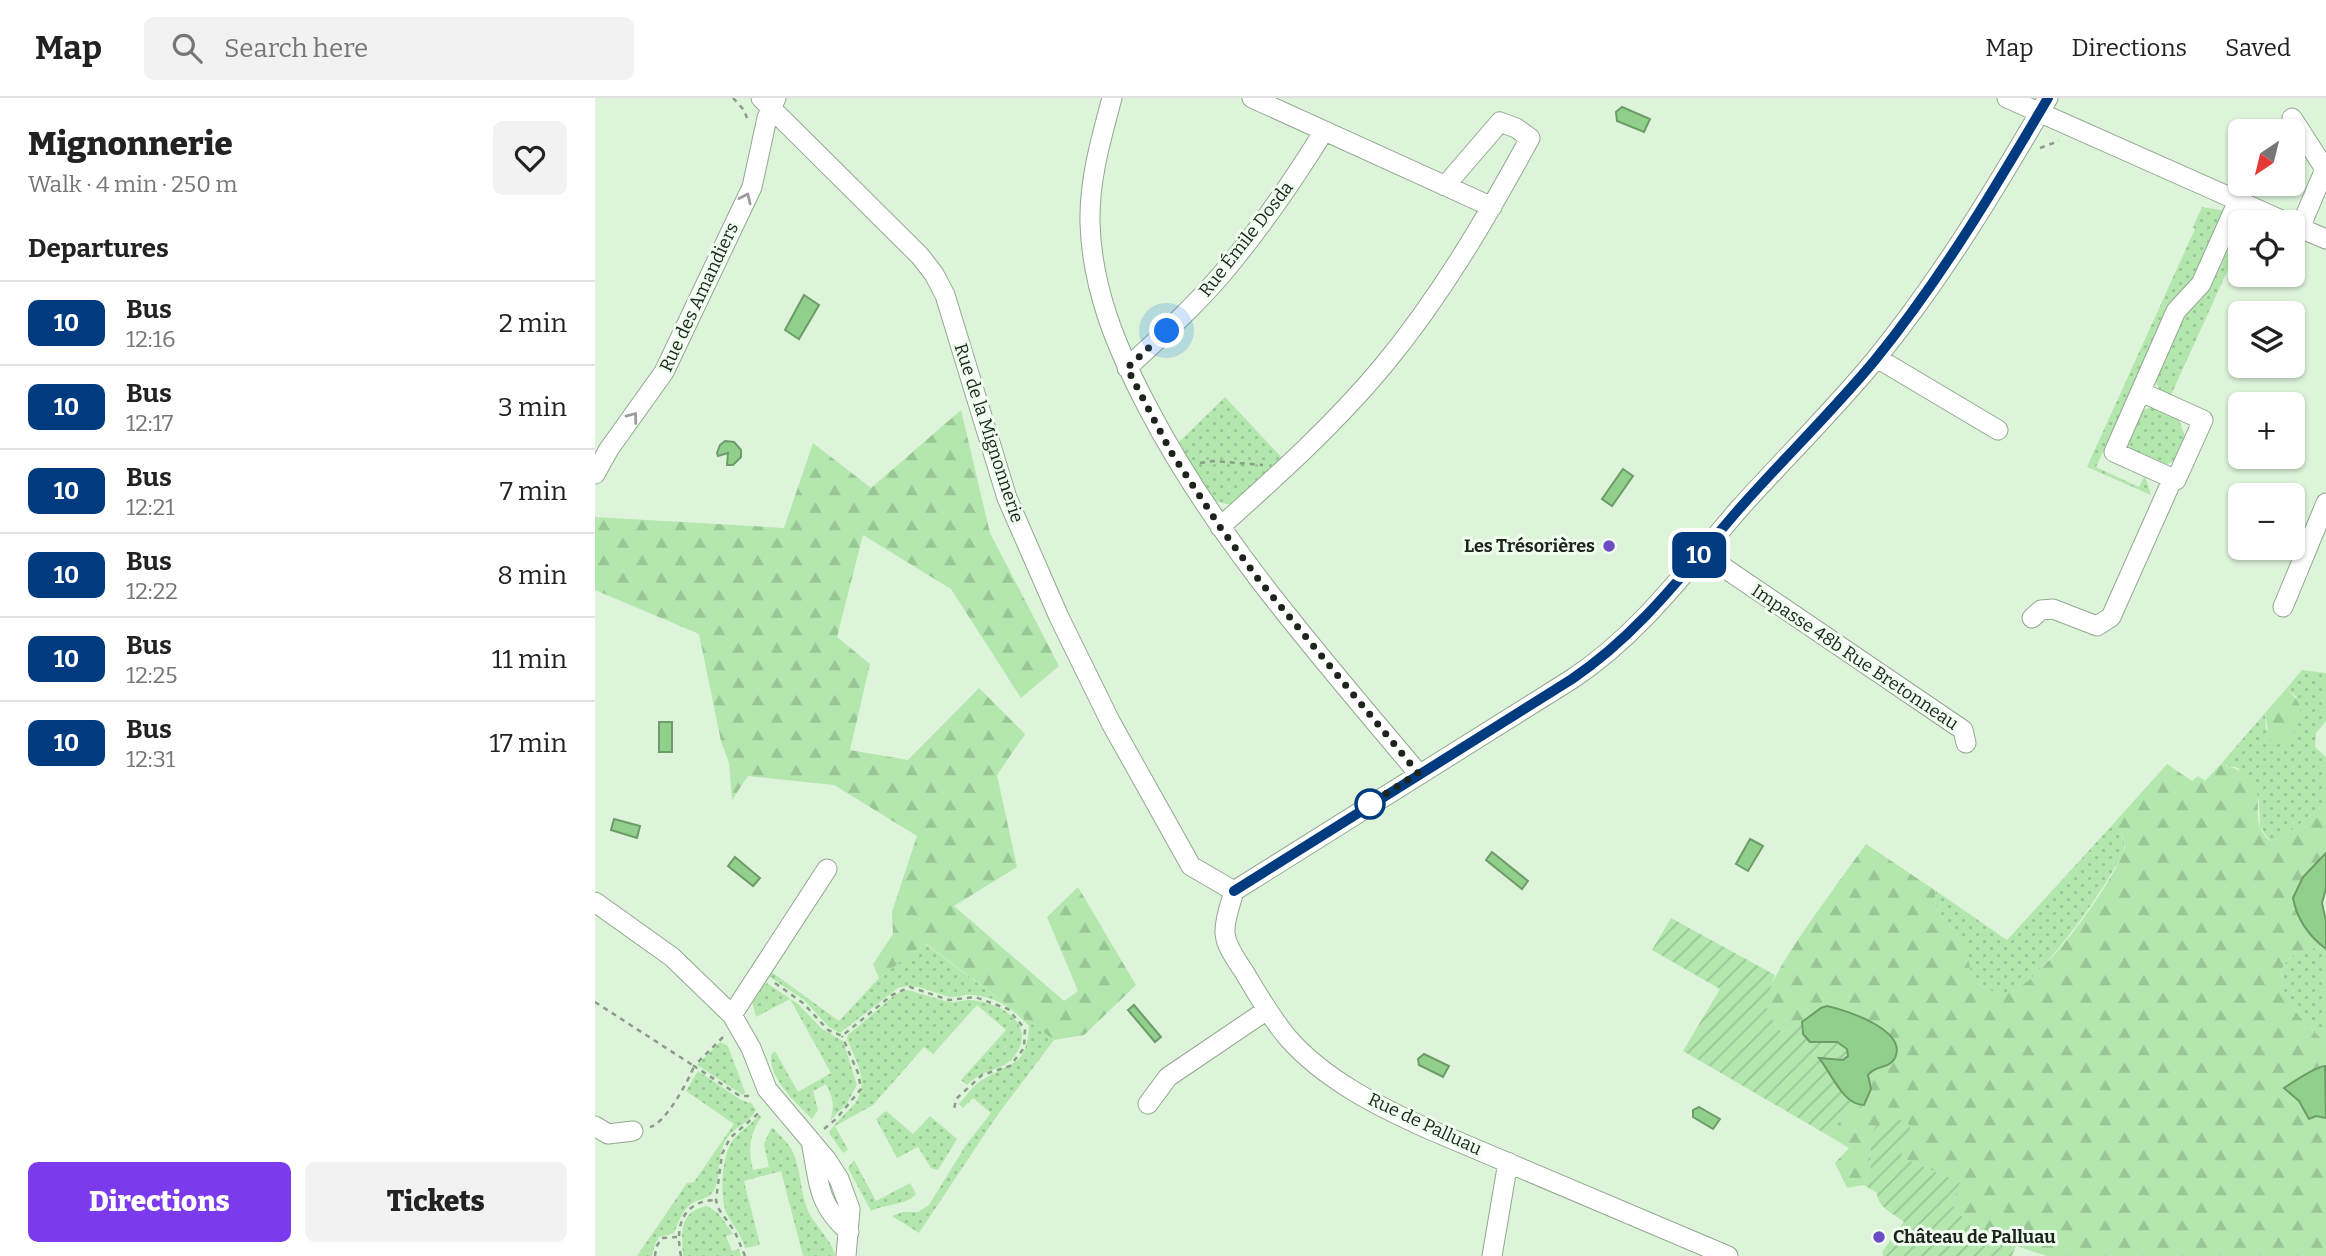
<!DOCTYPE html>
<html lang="en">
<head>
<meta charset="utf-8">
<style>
	body { margin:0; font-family:Bitter,serif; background:#f2f2f2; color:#222; height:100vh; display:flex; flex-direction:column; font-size:26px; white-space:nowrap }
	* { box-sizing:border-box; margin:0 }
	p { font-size:23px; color:#767676 }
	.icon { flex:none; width:38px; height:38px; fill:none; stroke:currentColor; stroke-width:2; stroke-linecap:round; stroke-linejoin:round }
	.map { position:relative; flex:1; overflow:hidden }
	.side { display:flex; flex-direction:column; background:#fff; width:595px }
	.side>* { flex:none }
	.badge { padding:0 14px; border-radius:10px; font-size:24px; line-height:46px }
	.needle { width:46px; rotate:215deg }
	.controls { position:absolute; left:1633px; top:21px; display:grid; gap:14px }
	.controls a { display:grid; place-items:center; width:77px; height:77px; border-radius:10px; background:#fff; box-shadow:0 2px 5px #0004; font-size:35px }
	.you { position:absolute; width:35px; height:35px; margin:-18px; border:5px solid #fff; border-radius:50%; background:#1a73e8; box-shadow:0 0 0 10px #1a73e833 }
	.map>.badge { position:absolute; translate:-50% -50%; box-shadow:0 0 0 4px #fff }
	h2 { padding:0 28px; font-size:26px; line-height:63px }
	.round { display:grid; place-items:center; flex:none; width:74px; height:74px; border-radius:10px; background:#f2f2f2 }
	.overview { display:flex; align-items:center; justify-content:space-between; height:119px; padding:0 28px }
	h1 { font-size:33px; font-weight:800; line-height:52px }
	.button { display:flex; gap:14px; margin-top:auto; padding:14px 28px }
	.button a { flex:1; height:80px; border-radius:10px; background:#7c3aed; color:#fff; font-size:28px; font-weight:800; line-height:80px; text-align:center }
	.button a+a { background:#f2f2f2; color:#222 }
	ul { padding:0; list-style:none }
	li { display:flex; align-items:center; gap:21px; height:84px; padding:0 28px; border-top:2px solid #e0e0e0 }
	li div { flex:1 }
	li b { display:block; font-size:26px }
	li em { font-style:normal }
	li .badge { min-width:77px; font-weight:700; text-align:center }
	header { display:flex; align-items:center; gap:42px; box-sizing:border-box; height:98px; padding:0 35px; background:#fff; border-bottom:2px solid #e0e0e0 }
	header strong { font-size:33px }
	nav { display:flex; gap:38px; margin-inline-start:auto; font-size:24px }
	.search { width:490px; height:63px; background:#f2f2f2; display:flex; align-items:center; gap:18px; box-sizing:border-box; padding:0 24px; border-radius:10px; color:#767676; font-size:26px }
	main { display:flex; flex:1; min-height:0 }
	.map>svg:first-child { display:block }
	.grass { fill:url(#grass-dots) }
	.forest { fill:url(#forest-firs) }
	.garden { fill:url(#garden-furrows) }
	.water { fill:#90d08b; stroke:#6d9c69; stroke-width:2 }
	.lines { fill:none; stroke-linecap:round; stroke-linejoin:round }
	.minor-casing { stroke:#92a890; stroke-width:21 }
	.path { stroke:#8b9c89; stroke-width:2.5; stroke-dasharray:5 5; stroke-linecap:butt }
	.minor { stroke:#fff; stroke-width:19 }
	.oneway { stroke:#999c98 }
	.line-casing { stroke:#fff; stroke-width:16 }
	.line { stroke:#003b80; stroke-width:10 }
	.walk { stroke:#1c241b; stroke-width:7; stroke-dasharray:0 12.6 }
	.poi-dot { fill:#6f4cc5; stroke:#f0feef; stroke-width:2.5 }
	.stop-dot { fill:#fff; stroke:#003b80; stroke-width:3.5 }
	.labels { text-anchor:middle; stroke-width:6; stroke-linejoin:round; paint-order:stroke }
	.street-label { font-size:18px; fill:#1c241b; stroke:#f0feef }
	.poi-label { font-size:18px; font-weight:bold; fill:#1c241b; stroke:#f0feef; text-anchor:end }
</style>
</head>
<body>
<header>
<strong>Map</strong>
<div class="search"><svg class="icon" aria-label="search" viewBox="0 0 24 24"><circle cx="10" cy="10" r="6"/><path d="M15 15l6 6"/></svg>Search here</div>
<nav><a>Map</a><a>Directions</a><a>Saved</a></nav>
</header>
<main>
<section class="side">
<div class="overview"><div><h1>Mignonnerie</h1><p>Walk · 4 min · 250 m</p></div><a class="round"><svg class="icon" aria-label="heart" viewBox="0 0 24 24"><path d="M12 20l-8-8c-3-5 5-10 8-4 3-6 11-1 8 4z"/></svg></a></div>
<h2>Departures</h2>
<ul>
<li><span class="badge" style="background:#003b80;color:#fff">10</span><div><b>Bus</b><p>12:16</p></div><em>2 min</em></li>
<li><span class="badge" style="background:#003b80;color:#fff">10</span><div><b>Bus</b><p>12:17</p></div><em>3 min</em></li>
<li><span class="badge" style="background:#003b80;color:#fff">10</span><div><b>Bus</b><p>12:21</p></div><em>7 min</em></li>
<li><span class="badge" style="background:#003b80;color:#fff">10</span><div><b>Bus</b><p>12:22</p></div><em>8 min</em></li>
<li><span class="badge" style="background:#003b80;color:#fff">10</span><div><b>Bus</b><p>12:25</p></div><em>11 min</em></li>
<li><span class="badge" style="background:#003b80;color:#fff">10</span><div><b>Bus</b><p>12:31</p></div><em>17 min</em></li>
</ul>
<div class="button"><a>Directions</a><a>Tickets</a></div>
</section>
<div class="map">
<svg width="1731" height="1158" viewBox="0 0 1731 1158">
	<defs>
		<pattern id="grass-dots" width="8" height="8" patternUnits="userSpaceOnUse" patternTransform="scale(1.75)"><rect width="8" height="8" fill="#b3e7ae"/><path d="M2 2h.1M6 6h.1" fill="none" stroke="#99c695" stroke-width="1.8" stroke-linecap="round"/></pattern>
		<pattern id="forest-firs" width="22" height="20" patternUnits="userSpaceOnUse" patternTransform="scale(1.75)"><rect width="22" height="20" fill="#b3e7ae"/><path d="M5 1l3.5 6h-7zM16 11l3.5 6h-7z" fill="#99c695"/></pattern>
		<pattern id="garden-furrows" width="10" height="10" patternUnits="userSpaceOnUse" patternTransform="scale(1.75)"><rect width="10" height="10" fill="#b3e7ae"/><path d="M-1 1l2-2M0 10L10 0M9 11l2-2" fill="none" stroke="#99c695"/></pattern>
	</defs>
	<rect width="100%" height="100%" fill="#ddf4da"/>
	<!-- grass -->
	<path class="grass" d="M1607,109L1631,113L1601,177L1568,219L1501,369L1544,389L1550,378L1556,397L1492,369L1600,131L1598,129Z
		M1645,126V145L1576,297L1564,291L1560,281L1588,219L1621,178Z
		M630,299L689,362L639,408L617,402L583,345Z
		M1556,309L1584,322L1591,341L1582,362L1562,370L1541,360L1528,342L1540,316Z
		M1707,572L1731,575V623L1721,635L1720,649L1731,659V706L1686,740L1675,743L1665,729L1664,703L1643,670L1626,666L1670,615L1671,633L1702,599L1691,591Z
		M1520,724C1526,734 1532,745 1528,756C1505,796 1481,831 1451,865C1441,875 1432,887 1419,893C1406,899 1389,892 1380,882C1372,872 1374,858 1369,847C1361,828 1334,816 1341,793L1412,842Z
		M329,845L459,942L401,1019L324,1135L297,1118L308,1114H323L334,1107L371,1047L396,1015L378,1000L368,1010L364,1006C372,997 381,984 392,979C420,964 432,965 434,928C419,912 401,898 377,897C370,896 363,900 356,899C337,895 322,884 303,890L245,935L234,929L209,902L172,877L174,872L244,923L284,880Z
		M1727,849L1731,851V944C1694,916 1654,857 1727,849Z
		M172,885L203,906L227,931L248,943L262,987L252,1005L235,1023C240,1008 238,999 231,986L218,993L223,1012L217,1021C201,1005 174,981 176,957L180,953L203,994L236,975L195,901L161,919L156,899L160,893Z
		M312,892C326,895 340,901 354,904C361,905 368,902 375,902C406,904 445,927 418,960C407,973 387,971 372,987L366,982L411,932L382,907L338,956L329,949L278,1007L240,1028L253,1052L248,1055L234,1035C239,1026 248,1018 256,1010C277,988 262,965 252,941L253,937L301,896Z
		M125,944L133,948L150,994L148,997L102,967Z
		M103,973L146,1002L156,1005L161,1012C154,1026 138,1029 131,1042C121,1059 127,1080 118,1094C112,1102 102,1101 95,1107C86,1114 83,1126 79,1135L64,1139L60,1146L57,1158H42L92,1085L99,1084L139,1026L91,993Z
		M291,1013L318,1036L335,1018L362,1041L343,1072L336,1070L323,1049L302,1060L281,1021Z
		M164,1017L166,1019C154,1038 153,1052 158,1072L174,1069L169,1046L177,1029C183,1035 190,1042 195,1049C207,1067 204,1096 215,1117C221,1127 240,1148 240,1158H208L186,1073L149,1083L165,1147L150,1150C147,1137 138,1128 132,1116C124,1100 127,1060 136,1045C141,1036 156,1027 164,1017Z
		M259,1062L281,1103L315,1085L321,1096C313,1107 289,1106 276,1113L253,1070Z
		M112,1108L123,1115L138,1136L131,1138L137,1153L144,1151L146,1158H88C87,1135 83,1114 112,1108Z"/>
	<!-- forest -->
	<path class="forest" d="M366,312L395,435L464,568L426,600L356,491L268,437L242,539L275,566L255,652L313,662L384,590L430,636L402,677L422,769L359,808L469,903L483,893L452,819L483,789L541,887L489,937L459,942L330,845L284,880L278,866L298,836L297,814L322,738L239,687L153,678L137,702L134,665L126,643L104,536L0,492V419L189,430L218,345L276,390Z
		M1691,591C1714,609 1707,625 1691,644L1683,646L1674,640L1670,615Z
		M1572,666L1597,683L1603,678L1610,683L1626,666C1690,683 1644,717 1675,743L1686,740L1731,706V755L1708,779L1698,800L1707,826L1727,849C1654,857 1694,916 1731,944V1158H1452L1393,1139L1378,1131L1357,1107L1364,1084L1312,1062L1307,1057L1306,1051L1315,1036L1275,1038L1276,1070L1269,1087L1252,1090L1240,1065L1254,1050L1234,1038C1239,1030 1244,1022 1251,1016C1269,1001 1279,1008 1273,977L1277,972L1291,968L1203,927L1194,934L1186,933C1180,925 1170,916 1170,905C1170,881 1253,772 1271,746L1341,793C1334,814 1357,826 1367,842C1376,856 1371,875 1384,886C1394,893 1407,898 1419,892C1452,877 1518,785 1530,750L1528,739L1520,724Z"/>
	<!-- garden -->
	<path class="garden" d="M1076,820L1180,877C1170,904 1166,910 1186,933L1193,934L1207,924L1206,932L1219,944C1231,944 1243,941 1252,951L1253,958L1248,962L1226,960C1235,976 1248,1007 1269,1007L1248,1019L1234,1038L1088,953L1125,891L1057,852Z
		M1301,1021L1312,1024L1315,1029V1036L1306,1051L1307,1057L1312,1062L1365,1084L1357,1107L1378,1131L1421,1148L1417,1158H1288L1287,1154L1309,1124C1299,1116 1282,1109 1282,1095L1269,1087L1276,1070L1275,1038L1282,1027Z"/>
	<!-- water -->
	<path class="water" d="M1027,9L1055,21L1049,34L1022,23L1021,14Z
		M209,197L224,207L204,241L190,232Z
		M130,343L139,344L146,352V359L138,367H132L133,355L123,358L122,355L125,347Z
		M1028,371L1038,378L1017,408L1007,401Z
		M64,624H77V654H64Z
		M19,721L45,728L42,740L16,732Z
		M1155,741L1168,748L1153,773L1141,766Z
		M897,754L933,783L927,791L891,762Z
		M1731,755V790L1727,805L1731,823V851C1714,838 1702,822 1698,800L1708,779Z
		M140,759L165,780L158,788L133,768Z
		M539,907L566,939L560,944L533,912Z
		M1232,908C1251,912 1313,932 1300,960C1294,971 1280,967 1273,977L1276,991L1269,1007C1248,1007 1237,976 1224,960L1248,962L1253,958L1252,951L1242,944H1215L1208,936L1207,924L1226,910Z
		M829,956L854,968L848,979L824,967L823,961Z
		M1730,968L1731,1020L1721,1018L1714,1021L1704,1003L1689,990C1698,984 1720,969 1730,968Z
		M1104,1009L1125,1021L1118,1031L1098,1019V1012Z"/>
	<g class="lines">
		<defs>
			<path id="minor" d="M166,0L325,158L339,176L350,197L412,400L464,519L516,625L596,768L639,793
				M517,0C506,41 494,82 495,125C497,192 522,251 553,310C623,444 726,559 823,675
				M657,0L897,109
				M1412,0L1691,124
				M1697,20L1730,71L1705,130
				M1698,127L1731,141
				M1282,260L1403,332
				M532,270C564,240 598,210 627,176C665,131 698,83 729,33
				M1546,294L1608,322L1581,382L1519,354L1581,213L1606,186L1643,103
				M0,376L14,351L69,274L157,89L172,20L181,0
				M625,429C682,378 739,327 788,268C846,198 892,119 935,40L921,30L905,24L850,88
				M1106,454L1368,632L1371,645
				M1688,509L1731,405
				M1437,520L1446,512L1458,511L1502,528L1516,519L1578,380
				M639,793L977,581C1044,537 1092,471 1144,411C1189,361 1237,314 1280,262C1346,181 1401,90 1453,0
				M639,793C636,805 629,822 630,835C631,850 644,865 651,877C664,899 677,921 693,940C729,981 782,1008 831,1030L1133,1158
				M0,804L77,859L137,917L156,950L172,991L231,1061L244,1081L255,1111L251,1158
				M137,917L232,771
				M553,1006L573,979L672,912
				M0,1028L13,1036L38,1033
				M216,1043C224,1083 221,1105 254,1134
				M897,1158L913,1064"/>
		</defs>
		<!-- minor casing -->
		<use href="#minor" class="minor-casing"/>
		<!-- path -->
		<path class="path" d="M138,0L149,12L153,23
			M1445,50L1464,43
			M605,365L618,363L668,367
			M180,885L208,905L233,932L247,938L297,897L315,889L354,902L380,899L413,911L430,931L429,950L415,968L387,977L361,1001L359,1012
			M0,904L99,968C94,982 70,1026 55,1029
			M128,939L99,968L145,998H154
			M229,1031L241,1021L266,991L263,975L247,938
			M60,1158L61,1149L67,1140L82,1139
			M86,1158C80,1130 86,1103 121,1102
			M150,1158L140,1134L123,1110L121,1102L127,1056L135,1040L166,1013"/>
		<!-- minor -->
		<use href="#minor" class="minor"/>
	</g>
	<!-- one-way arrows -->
	<defs><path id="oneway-chevron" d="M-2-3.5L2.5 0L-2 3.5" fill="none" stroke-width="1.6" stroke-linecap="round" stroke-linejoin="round" transform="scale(1.75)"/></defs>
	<g class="oneway">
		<use href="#oneway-chevron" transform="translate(151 100) rotate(-65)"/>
		<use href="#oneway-chevron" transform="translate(38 319) rotate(-53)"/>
	</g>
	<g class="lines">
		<defs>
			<path id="line" d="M639,793L977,581C1044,536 1092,471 1144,411C1189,360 1237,314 1280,262C1346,181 1400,90 1453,0"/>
		</defs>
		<!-- line casing -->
		<use href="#line" class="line-casing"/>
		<!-- line -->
		<use href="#line" class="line"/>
		<!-- walk -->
		<path class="walk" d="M572,233L532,270L576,354L625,429L664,482L823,675L775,706"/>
	</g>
	<!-- markers -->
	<g class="poi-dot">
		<circle cx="1014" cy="448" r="7"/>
		<circle cx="1284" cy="1139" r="7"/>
	</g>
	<circle class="stop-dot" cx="775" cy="706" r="14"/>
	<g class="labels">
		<!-- street labels -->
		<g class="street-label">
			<text transform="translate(651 141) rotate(-52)" y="6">Rue Émile Dosda</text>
			<text transform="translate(104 199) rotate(-65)" y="6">Rue des Amandiers</text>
			<text transform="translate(394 335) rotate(72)" y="6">Rue de la Mignonnerie</text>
			<text transform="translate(1260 559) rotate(34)" y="6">Impasse 48b Rue Bretonneau</text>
			<text transform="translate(830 1026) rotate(25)" y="6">Rue de Palluau</text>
		</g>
		<!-- poi labels -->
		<g class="poi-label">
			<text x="1000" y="454">Les Trésorières</text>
			<text x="1298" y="1145" text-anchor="start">Château de Palluau</text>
		</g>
	</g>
</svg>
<div class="controls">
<a><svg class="needle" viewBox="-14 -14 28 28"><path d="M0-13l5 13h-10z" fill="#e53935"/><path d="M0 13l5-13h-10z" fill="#767676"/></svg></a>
<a><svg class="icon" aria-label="locate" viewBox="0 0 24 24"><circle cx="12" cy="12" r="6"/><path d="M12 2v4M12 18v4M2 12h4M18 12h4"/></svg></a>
<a><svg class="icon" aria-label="layers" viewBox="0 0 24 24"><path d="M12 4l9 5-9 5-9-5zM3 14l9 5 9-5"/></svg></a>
<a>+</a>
<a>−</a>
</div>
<div class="you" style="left:572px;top:233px"></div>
<b class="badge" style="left:1104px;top:457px;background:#003b80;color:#fff">10</b>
</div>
</main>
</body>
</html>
